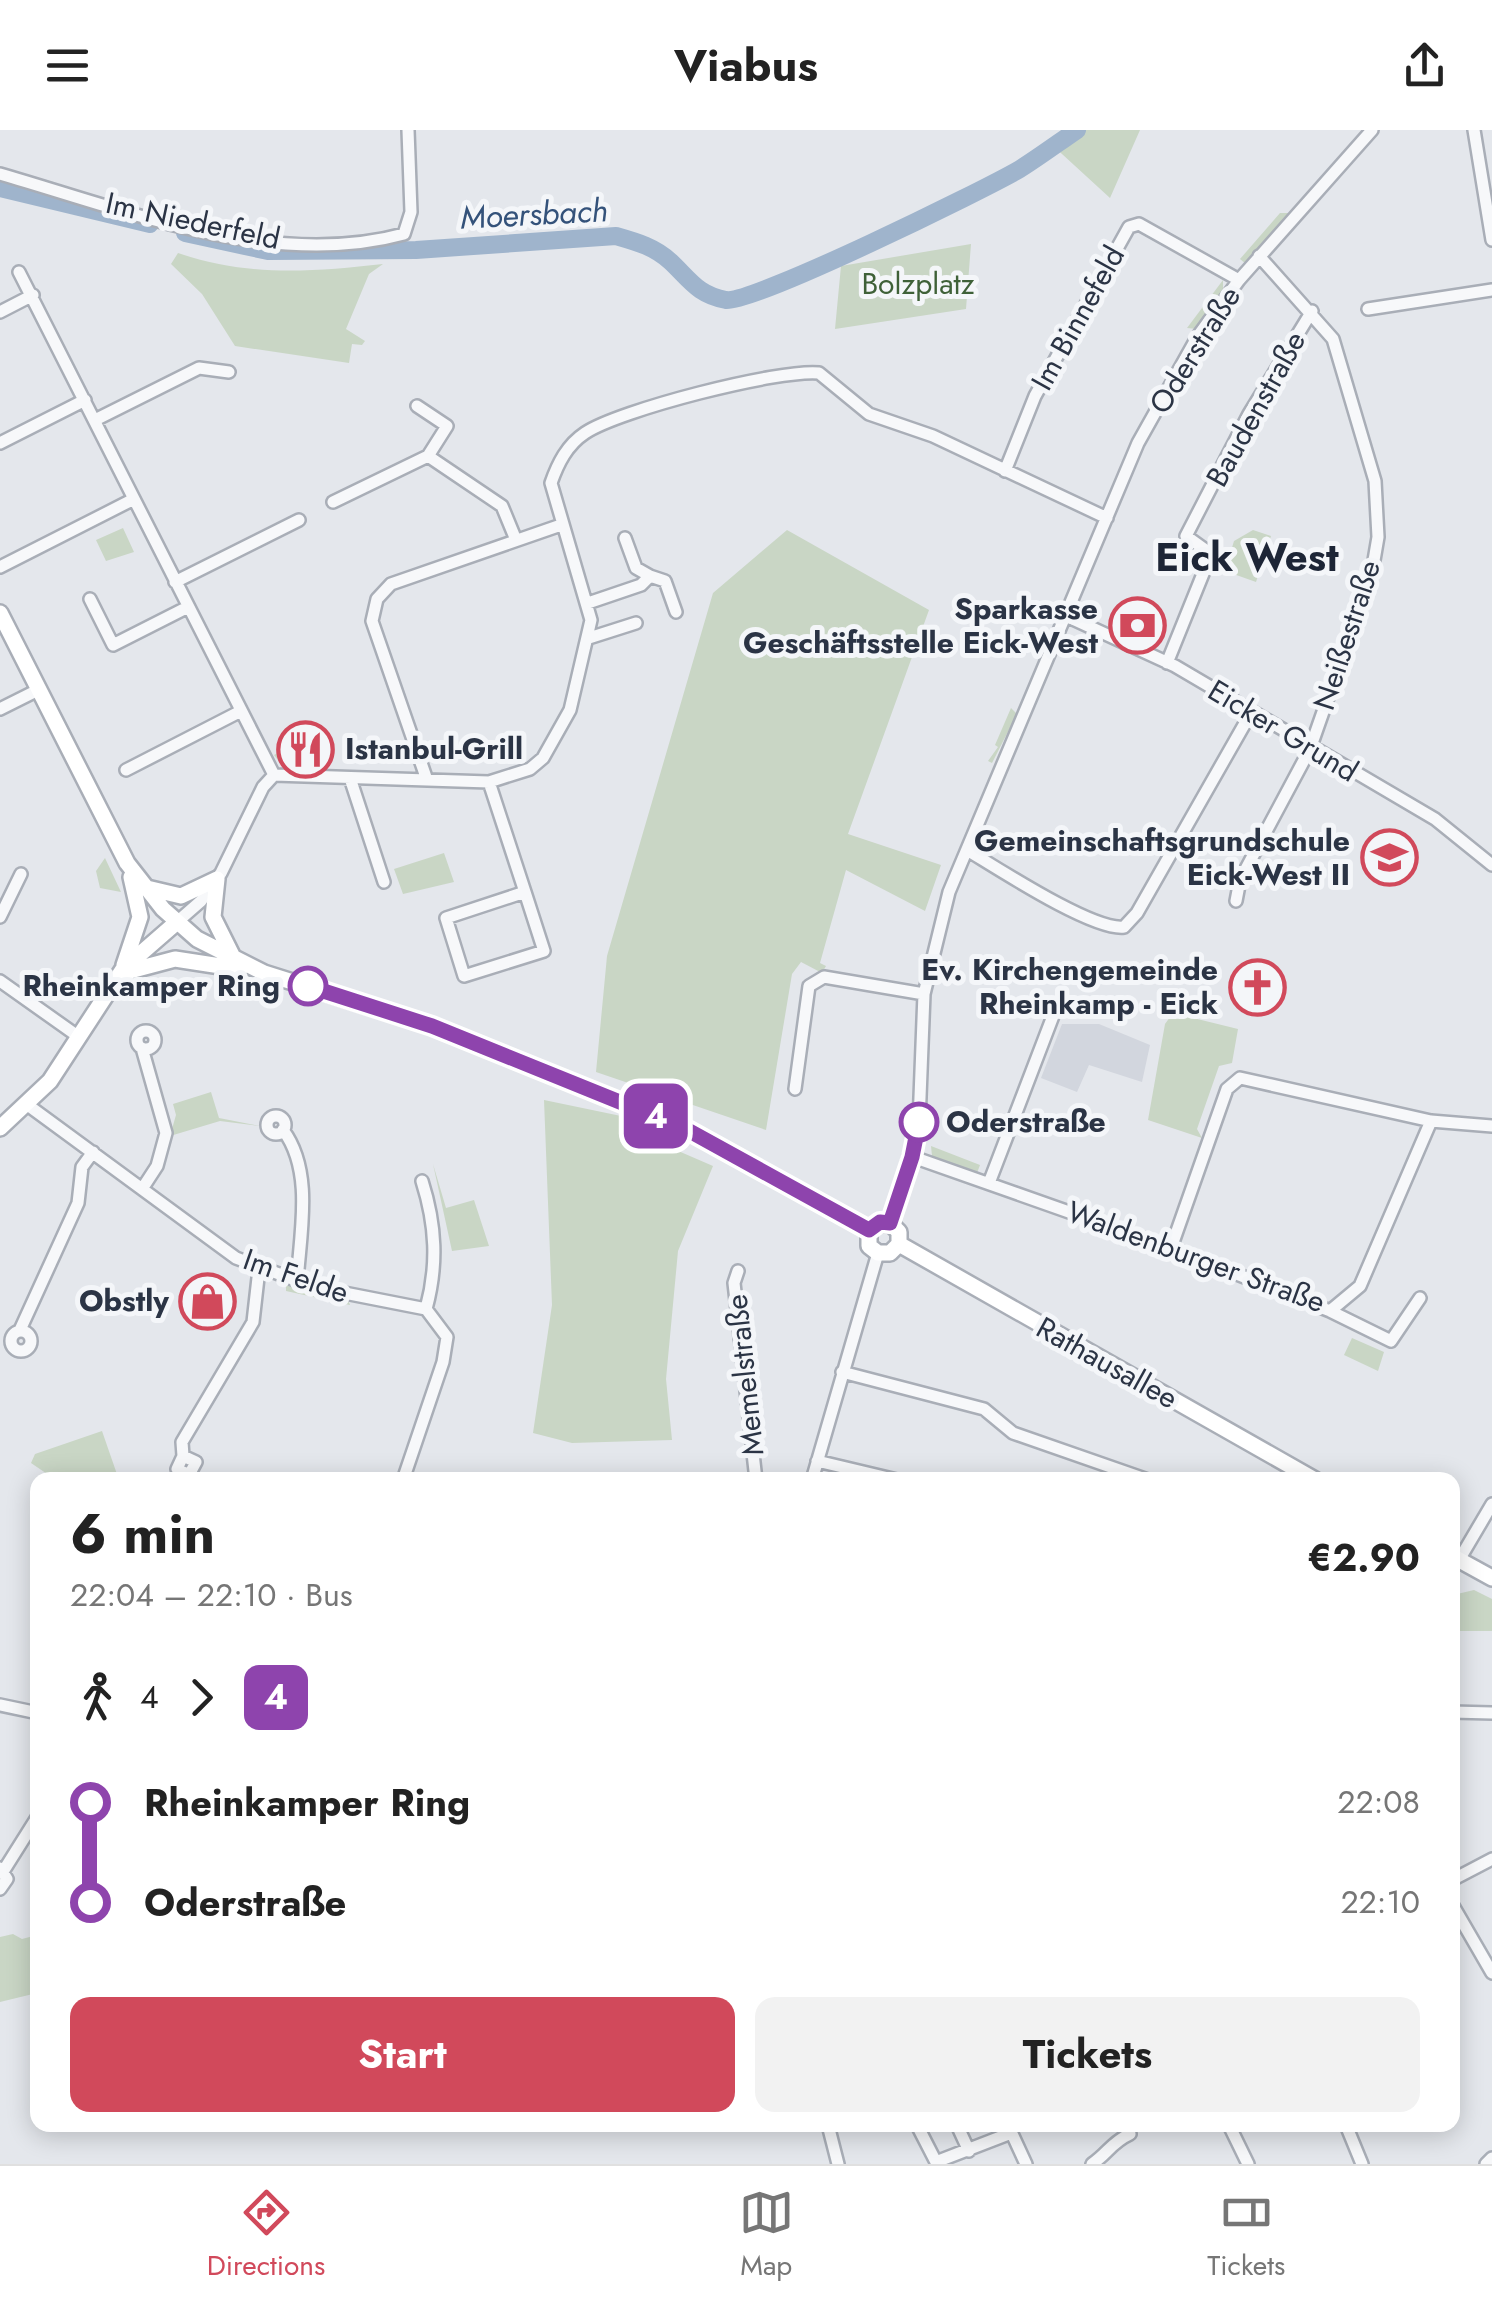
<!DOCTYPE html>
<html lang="en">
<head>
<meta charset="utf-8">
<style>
	body { margin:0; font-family:Jost,sans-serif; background:#f2f2f2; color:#222; height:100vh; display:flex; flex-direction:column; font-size:38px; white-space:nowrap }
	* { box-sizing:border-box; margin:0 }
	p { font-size:32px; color:#767676 }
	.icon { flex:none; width:55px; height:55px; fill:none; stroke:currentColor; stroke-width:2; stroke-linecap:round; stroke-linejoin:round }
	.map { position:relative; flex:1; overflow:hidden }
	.side { position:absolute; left:30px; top:1342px; width:1430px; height:660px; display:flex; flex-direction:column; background:#fff; border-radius:20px; box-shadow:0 5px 25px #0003 }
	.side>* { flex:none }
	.badge { padding:0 20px; border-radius:15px; font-size:35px; line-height:65px }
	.map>.badge { position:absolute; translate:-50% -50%; box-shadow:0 0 0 5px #fff }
	.legs { display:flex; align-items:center; gap:15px; height:110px; padding:0 40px; font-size:32px }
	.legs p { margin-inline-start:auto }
	.summary { display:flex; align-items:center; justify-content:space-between; height:170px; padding:0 40px }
	h1 { font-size:55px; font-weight:700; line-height:75px }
	.cta { display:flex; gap:20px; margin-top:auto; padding:20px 40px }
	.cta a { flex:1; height:115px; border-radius:20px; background:#d1495b; color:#fff; font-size:40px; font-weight:700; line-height:115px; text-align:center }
	.cta a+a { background:#f2f2f2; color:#222 }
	ul { padding:0 40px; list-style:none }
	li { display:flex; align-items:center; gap:35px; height:100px; font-size:38px }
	li i { display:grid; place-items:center; width:15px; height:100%; margin:0 12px; background:currentColor }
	li i::after { content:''; width:25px; height:25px; margin:-12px; border:8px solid; border-radius:50%; background:#fff }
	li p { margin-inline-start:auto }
	li:first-child i { background:linear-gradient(#0000 50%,currentColor 0) }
	li:last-child i { background:linear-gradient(currentColor 50%,#0000 0) }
	header { display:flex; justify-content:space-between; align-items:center; height:130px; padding:0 40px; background:#fff; font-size:45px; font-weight:700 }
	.dock { display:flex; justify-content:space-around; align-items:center; height:140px; border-top:2px solid #e0e0e0; background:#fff; font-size:28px; color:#767676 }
	.dock a { display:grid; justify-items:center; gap:5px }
	.dock .active { color:#d1495b }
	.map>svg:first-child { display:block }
	.built { fill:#d2d6de }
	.green { fill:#c9d6c5 }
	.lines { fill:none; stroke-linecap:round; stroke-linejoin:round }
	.river { stroke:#9fb4cc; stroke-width:18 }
	.street-casing { stroke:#a9aeb7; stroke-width:16 }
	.secondary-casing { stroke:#a9aeb7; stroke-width:20 }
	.street { stroke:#f7f8fa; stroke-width:11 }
	.secondary { stroke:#fff; stroke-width:15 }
	.line-1-casing { stroke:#fff; stroke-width:22 }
	.line-1 { stroke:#8e44ad; stroke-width:15 }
	.stop-1-dot { fill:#fff; stroke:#8e44ad; stroke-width:5 }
	.labels { text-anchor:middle; stroke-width:10; stroke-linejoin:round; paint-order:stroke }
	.street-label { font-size:30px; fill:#2b3445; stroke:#f4f6f9 }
	.park-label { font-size:30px; fill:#3f6138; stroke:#f4f6f9 }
	.poi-label { font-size:30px; font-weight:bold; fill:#2b3445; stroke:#f4f6f9; text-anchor:end }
	.stop-label { font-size:30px; font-weight:bold; fill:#2b3445; stroke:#f4f6f9; text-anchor:end }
	.water-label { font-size:32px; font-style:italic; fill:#34527a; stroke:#f4f6f9 }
	.district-label { font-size:40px; font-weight:bold; fill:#1d2536; stroke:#f4f6f9 }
</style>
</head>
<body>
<header><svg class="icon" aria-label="menu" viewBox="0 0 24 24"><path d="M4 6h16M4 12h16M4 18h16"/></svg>Viabus<svg class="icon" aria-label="share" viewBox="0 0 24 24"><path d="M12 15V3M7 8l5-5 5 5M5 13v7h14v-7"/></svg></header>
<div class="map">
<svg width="1492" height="2034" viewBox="0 0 1492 2034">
	<rect width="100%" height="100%" fill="#e4e7ec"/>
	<!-- built -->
	<path class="built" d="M1062,894H1099L1150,915L1142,952L1089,935L1077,962L1041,948Z"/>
	<!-- green -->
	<path class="green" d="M1070,0H1140L1110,68L1050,13Z
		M1280,83H1291L1246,134L1240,129Z
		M971,114L966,179L835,199L841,136Z
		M178,123C248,147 311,142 383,134L369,144L346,199L365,211L362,215L352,214L349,233L235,216L202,164L171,134Z
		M1223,150V162L1197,199L1187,198Z
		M123,398L134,422L106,431L96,410Z
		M787,400L929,480L848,704L941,735L925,781L846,740L820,833L826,836L822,843L801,832L792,844L766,1000L596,942L607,826L713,463Z
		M1253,400L1271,406L1256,452L1225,441L1234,411Z
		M1011,578L1017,584L992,633L988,631L998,617L995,615Z
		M294,614L304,634V636L281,634L274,625Z
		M444,723L454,752L403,764L394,739Z
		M105,728L121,762L100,758L96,741Z
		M1173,883L1238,899L1232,933L1219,936L1197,999L1202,1008L1148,990L1165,894Z
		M211,962L219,988L260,996L220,991L170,1006L176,985L173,974Z
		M544,970L621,986L676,1020L713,1036L678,1121L666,1249L672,1310L572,1313L533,1303L552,1175Z
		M931,1016L980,1035L977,1043L932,1026Z
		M433,1034L446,1078L474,1070L489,1116L452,1121Z
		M286,1153L348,1170L350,1175L286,1161Z
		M1352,1208L1384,1222L1378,1241L1344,1225Z
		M102,1301L119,1350H56L31,1333L35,1324Z
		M1474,1460L1492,1469V1501H1453V1465Z
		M13,1804L22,1809L37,1805V1863L0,1872V1807Z"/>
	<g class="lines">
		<!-- river -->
		<path class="river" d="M0,58L150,94
			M185,103L268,121L416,120L616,106C637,112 655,117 671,132C690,150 698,165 726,170C752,174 984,60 1020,39C1039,27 1058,13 1077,0"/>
		<defs>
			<path id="street" d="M1474,0L1492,110
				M0,44C125,80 273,140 404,104L411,82L408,0
				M19,142L274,645
				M1368,179L1492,160
				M0,182L33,165
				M417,276L447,296L428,326
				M95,290L199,238L229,242
				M0,313L85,270
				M1005,341L1035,266L1129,97L1139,94L1239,150
				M333,372L428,326L502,376L516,410
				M625,408L636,438L650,446
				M0,437L134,369
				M175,452L299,390
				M90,469L113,515L188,477
				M588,473L641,455L650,446L665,451L676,482
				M1064,485L1175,536L1435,689L1492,735
				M589,508L636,493
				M1167,533L1211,424L1186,406L1249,284L1312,181
				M0,579L38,560
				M126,640L241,581
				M350,648L384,752
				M427,650L372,491L377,469L391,454L561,395
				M489,652L525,762L446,788L464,846L544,821L525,762
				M967,720C997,738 1093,801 1124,797L1137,783L1252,581
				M1236,771L1240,750L1310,619L1372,442L1378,407L1375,351L1333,209L1259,126
				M0,787L21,744
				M177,792L201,771L221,743L263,657L274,645L489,652L530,639L543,628L570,580L591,490L551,353C558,333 567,315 585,303C619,280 779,239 819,243L869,284L933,306L1107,388
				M0,851L79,907
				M137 910a9 9 0 1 1 18 0a9 9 0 1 1-18 0Z
				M142,918L166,1003L157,1036L142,1059
				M795,959L809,856L824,847L924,864
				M29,976L236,1128L314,1157L426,1179L447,1207L443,1232L403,1350
				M267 995a9 9 0 1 1 18 0a9 9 0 1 1-18 0Z
				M283,1000C314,1041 300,1104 297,1152
				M913,1027L1171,1118L1330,1181L1360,1156L1431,991
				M422,1051C436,1095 438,1135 426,1179
				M989,1053L1053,886
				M890,1093L919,993L924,864L949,762L1138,313L1198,206L1239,150L1372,0
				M1171,1118L1227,959L1240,948L1431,991L1492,996
				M738,1141L734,1153L756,1350
				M1330,1181L1391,1211L1420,1168
				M20,1200L78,1073L82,1037L93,1022
				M11 1211a10 10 0 1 1 20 0a10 10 0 1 1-20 0Z
				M842,1242L984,1279L1013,1303L1148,1350
				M183,1326L196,1332L189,1345L177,1339L183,1326L182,1312L253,1192L259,1139
				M817,1331L897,1350
				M812,1350L878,1123
				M1459,1430L1492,1374
				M0,1575L38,1583
				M1452,1582L1492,1583
				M0,1738L7,1749L0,1759
				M4,1740L38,1686
				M1452,1750L1492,1729
				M1452,1774L1492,1843
				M828,1995L838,2034
				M917,1995L936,2032L1011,2003
				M957,1995L969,2021
				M1008,1995L1026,2034
				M1229,1995L1248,2034
				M1346,1995L1362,2034
				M1092,2034C1107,2024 1112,2012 1130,2004
				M1486,2034L1492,2028"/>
			<path id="secondary" d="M0,483L127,733L163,779L197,809L264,843L432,896L684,998L869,1100
				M217,749L213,787L233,827
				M147,758L181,766L217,749
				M124,835L140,787L131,747
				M126,842L175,829L240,839
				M0,998L50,951L123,839L177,792
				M869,1100V1116L878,1123H890L899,1114
				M869,1100L876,1094L890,1093L899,1102V1114
				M899,1114L1315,1350
				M1452,1426L1492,1448"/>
		</defs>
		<!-- street casing -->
		<use href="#street" class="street-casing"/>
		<!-- secondary casing -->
		<use href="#secondary" class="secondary-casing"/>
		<!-- street -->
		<use href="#street" class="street"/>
		<!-- secondary -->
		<use href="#secondary" class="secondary"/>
	</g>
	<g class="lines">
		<defs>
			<path id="line-1" d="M308,856L432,896L684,998L869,1100L880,1092L890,1093L912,1027L919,992"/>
		</defs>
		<!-- line-1 casing -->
		<use href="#line-1" class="line-1-casing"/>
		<!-- line-1 -->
		<use href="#line-1" class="line-1"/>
	</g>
	<!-- icons -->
	<defs>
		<symbol id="bank-ring" viewBox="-11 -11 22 22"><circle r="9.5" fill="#f4f6f9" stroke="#d1495b" stroke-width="1.5"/><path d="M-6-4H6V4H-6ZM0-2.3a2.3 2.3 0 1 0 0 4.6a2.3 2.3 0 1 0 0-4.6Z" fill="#d1495b"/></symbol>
		<symbol id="restaurant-ring" viewBox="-11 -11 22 22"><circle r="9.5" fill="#f4f6f9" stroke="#d1495b" stroke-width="1.5"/><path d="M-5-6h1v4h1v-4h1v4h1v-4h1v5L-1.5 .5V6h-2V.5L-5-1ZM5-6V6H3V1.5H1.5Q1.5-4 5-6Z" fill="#d1495b"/></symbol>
		<symbol id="school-ring" viewBox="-11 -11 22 22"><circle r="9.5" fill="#f4f6f9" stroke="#d1495b" stroke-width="1.5"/><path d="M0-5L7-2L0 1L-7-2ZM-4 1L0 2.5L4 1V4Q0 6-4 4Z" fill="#d1495b"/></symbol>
		<symbol id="church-ring" viewBox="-11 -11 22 22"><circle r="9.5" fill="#f4f6f9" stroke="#d1495b" stroke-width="1.5"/><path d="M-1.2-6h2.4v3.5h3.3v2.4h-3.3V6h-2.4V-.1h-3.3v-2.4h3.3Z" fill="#d1495b"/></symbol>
		<symbol id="shop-ring" viewBox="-11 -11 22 22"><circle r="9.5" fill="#f4f6f9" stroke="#d1495b" stroke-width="1.5"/><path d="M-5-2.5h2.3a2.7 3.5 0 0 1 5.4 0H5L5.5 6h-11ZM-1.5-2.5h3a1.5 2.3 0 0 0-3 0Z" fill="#d1495b"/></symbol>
	</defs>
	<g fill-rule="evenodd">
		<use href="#bank-ring" x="1106" y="464" width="63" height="63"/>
		<use href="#restaurant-ring" x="274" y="588" width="63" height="63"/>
		<use href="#school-ring" x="1358" y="696" width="63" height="63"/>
		<use href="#church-ring" x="1226" y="826" width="63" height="63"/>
		<use href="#shop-ring" x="176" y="1140" width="63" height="63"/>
	</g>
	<!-- markers -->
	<g class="stop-1-dot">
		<circle cx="308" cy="856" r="18"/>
		<circle cx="919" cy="992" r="18"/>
	</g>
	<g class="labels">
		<!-- street labels -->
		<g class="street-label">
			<text transform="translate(193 91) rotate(12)" y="10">Im Niederfeld</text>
			<text transform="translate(1078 188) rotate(-61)" y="10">Im Binnefeld</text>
			<text transform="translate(1195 220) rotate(-58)" y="10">Oderstraße</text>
			<text transform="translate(1256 279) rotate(-61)" y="10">Baudenstraße</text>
			<text transform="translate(1347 505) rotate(-72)" y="10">Neißestraße</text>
			<text transform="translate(1283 601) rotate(31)" y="10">Eicker Grund</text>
			<text transform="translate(1196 1127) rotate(20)" y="10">Waldenburger Straße</text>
			<text transform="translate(296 1146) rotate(19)" y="10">Im Felde</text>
			<text transform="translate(1107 1233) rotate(29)" y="10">Rathausallee</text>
			<text transform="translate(745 1245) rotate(-96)" y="10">Memelstraße</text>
		</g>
		<!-- park labels -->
		<g class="park-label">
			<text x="918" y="164">Bolzplatz</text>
		</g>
		<!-- poi labels -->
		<g class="poi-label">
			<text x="1098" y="489">Sparkasse<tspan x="1098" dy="34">Geschäftsstelle Eick-West</tspan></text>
			<text x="345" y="629" text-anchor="start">Istanbul-Grill</text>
			<text x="1350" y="721">Gemeinschaftsgrundschule<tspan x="1350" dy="34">Eick-West II</tspan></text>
			<text x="1218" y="850">Ev. Kirchengemeinde<tspan x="1218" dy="34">Rheinkamp - Eick</tspan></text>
			<text x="169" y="1181">Obstly</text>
		</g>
		<!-- stop labels -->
		<g class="stop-label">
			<text x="280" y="866">Rheinkamper Ring</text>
			<text x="946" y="1002" text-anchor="start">Oderstraße</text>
		</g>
		<!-- water labels -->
		<g class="water-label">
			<text transform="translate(534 84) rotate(-3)" y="11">Moersbach</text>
		</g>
		<!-- district labels -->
		<g class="district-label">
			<text x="1247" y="441">Eick West</text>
		</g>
	</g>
</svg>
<b class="badge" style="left:656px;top:986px;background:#8e44ad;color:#fff">4</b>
<section class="side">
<div class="summary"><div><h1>6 min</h1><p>22:04 – 22:10 · Bus</p></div><b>€2.90</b></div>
<div class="legs"><svg class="icon" aria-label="walk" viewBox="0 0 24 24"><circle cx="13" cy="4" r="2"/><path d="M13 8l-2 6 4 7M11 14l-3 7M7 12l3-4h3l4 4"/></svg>4<svg class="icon" aria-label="forward" viewBox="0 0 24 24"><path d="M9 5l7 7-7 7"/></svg><b class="badge" style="background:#8e44ad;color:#fff">4</b></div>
<ul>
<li><i style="color:#8e44ad"></i><b>Rheinkamper Ring</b><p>22:08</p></li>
<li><i style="color:#8e44ad"></i><b>Oderstraße</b><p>22:10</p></li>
</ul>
<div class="cta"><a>Start</a><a>Tickets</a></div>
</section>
</div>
<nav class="dock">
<a class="active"><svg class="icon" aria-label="directions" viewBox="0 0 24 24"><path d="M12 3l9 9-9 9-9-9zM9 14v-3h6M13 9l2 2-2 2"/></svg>Directions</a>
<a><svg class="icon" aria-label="map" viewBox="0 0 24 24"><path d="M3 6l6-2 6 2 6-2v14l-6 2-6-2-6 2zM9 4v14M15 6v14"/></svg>Map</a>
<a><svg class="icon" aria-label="tickets" viewBox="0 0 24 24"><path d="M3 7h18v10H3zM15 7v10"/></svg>Tickets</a>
</nav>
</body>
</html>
